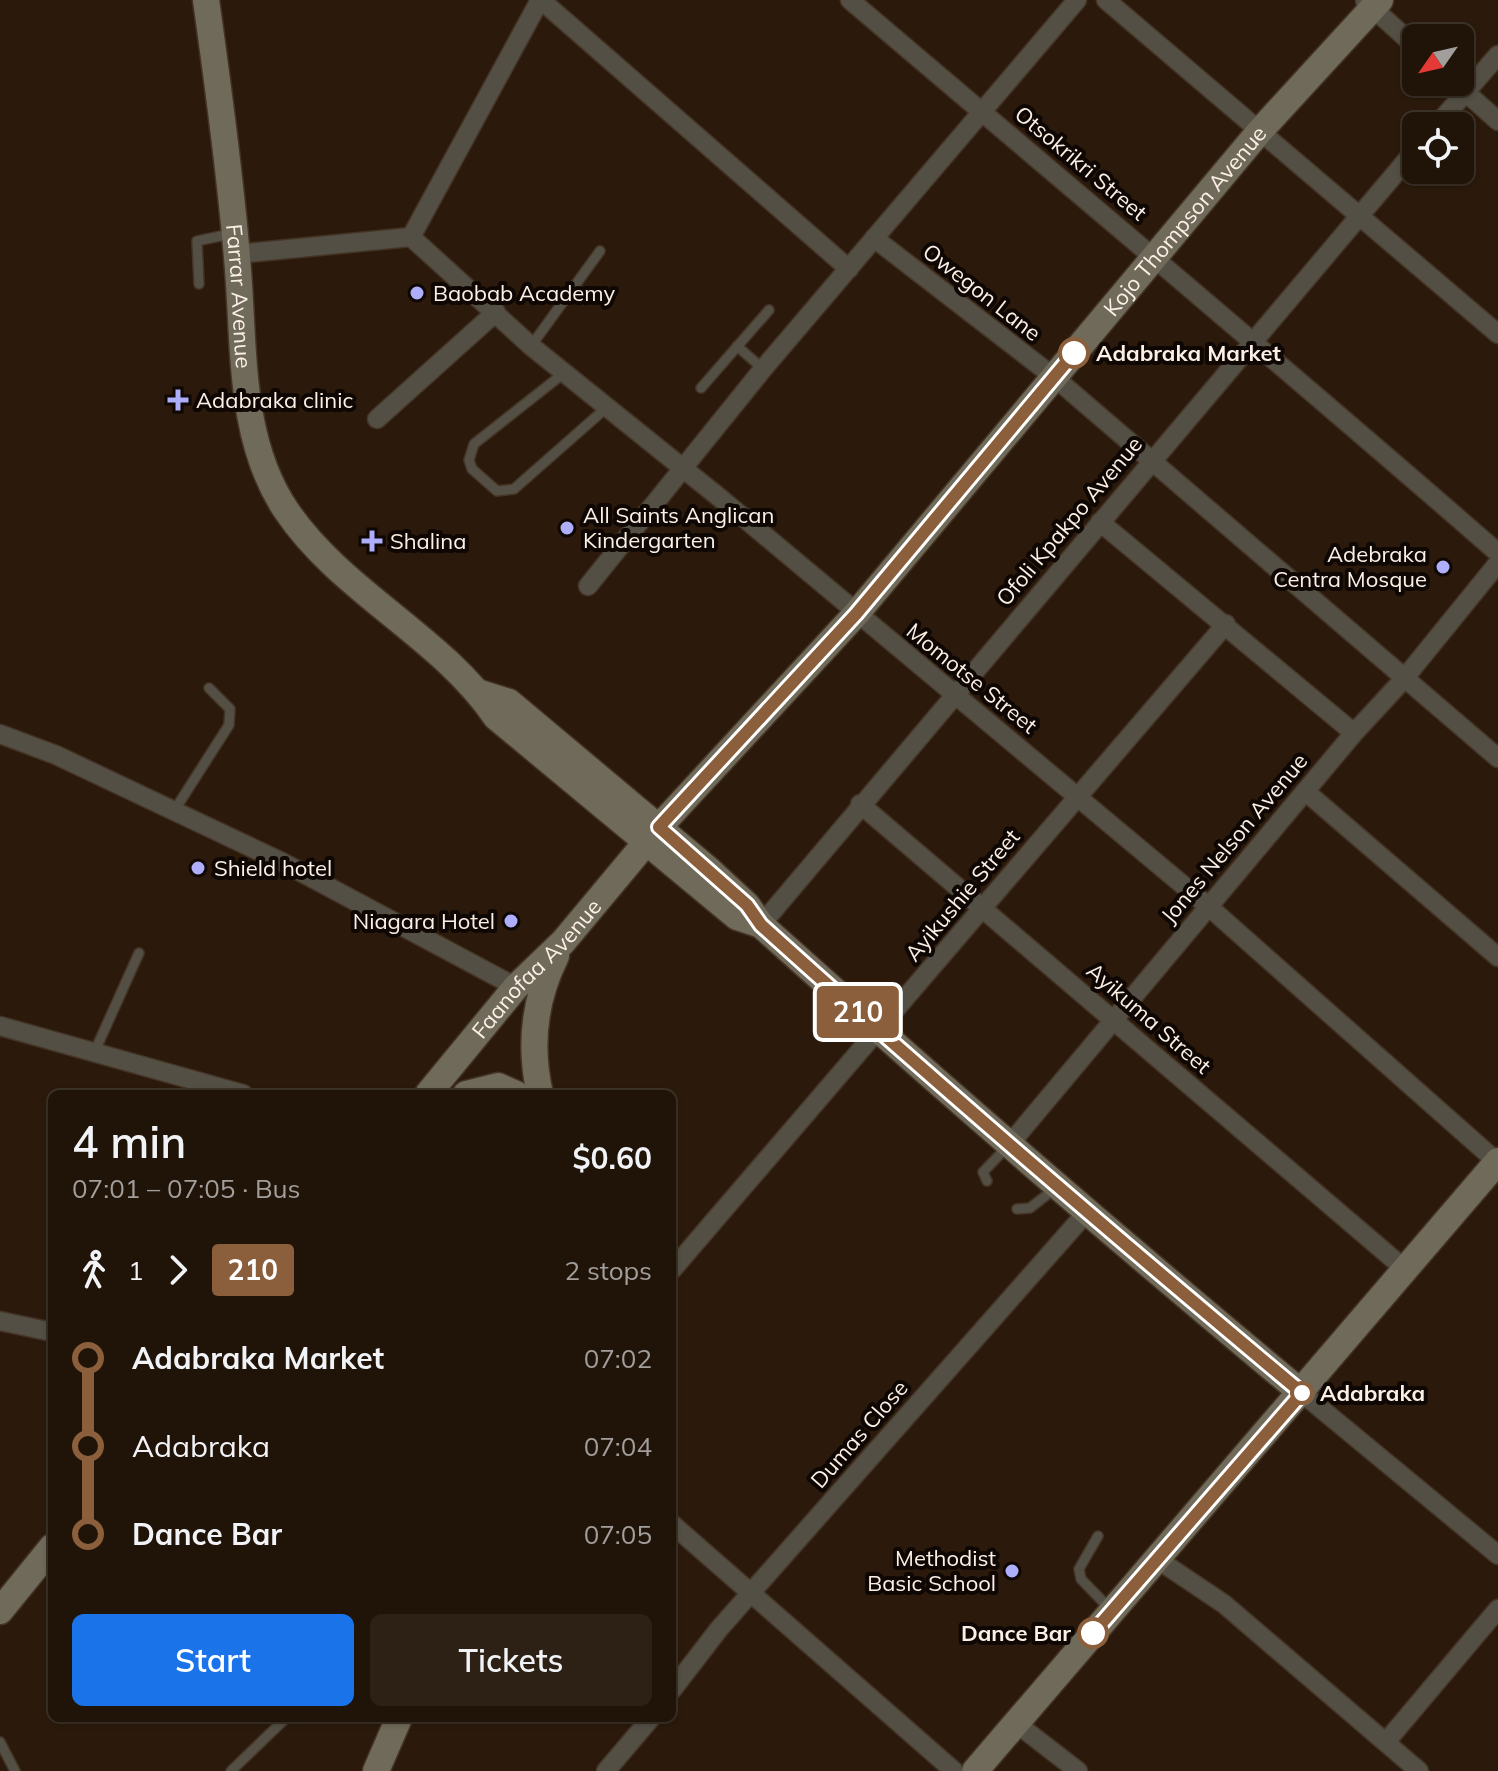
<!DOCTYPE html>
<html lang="en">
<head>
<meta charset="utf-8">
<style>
	body { margin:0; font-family:Mulish,sans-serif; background:#2d2116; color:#f1f3f6; height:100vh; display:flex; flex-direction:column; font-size:30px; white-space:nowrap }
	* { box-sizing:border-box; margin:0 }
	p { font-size:26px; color:#a29e9c }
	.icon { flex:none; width:44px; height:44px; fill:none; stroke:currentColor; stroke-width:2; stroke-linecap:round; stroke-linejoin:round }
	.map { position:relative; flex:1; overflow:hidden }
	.panel { position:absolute; left:48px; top:1090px; width:628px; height:632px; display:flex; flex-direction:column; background:#201408; border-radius:12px; box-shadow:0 2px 6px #0004,0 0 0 2px #3d3329 }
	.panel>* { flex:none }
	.badge { padding:0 16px; border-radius:6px; font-size:28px; line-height:52px }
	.needle { width:52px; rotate:236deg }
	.tools { position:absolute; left:1402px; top:24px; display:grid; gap:16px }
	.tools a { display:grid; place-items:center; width:72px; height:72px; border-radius:12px; background:#201408; box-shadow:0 2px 6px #0004,0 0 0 2px #3d3329; font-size:40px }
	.map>.badge { position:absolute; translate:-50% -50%; box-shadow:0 0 0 4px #fff }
	.legs { display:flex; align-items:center; gap:12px; height:88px; padding:0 24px; font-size:26px }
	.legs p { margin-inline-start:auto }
	.summary { display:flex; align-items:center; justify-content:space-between; height:136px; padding:0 24px }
	h1 { font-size:44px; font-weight:600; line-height:60px }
	.button { display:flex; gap:16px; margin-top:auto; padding:16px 24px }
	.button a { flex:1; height:92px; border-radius:12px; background:#1a73e8; color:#fff; font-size:32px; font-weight:600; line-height:92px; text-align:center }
	.button a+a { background:#2d2116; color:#f1f3f6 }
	ul { padding:0 24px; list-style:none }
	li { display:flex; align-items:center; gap:28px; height:88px; font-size:30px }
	li i { display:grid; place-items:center; width:12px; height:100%; margin:0 10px; background:currentColor }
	li i::after { content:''; width:20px; height:20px; margin:-10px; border:6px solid; border-radius:50%; background:#201408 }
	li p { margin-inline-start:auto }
	li:first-child i { background:linear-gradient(#0000 50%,currentColor 0) }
	li:last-child i { background:linear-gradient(currentColor 50%,#0000 0) }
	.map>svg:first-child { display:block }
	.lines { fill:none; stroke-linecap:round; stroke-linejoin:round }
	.lane-casing { stroke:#443425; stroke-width:12 }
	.street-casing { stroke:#443425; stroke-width:21 }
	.secondary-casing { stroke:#443425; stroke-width:29 }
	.lane { stroke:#534f45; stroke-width:9 }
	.street { stroke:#534f45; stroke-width:18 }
	.secondary { stroke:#706a5a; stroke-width:26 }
	.line-1-casing { stroke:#fff; stroke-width:18 }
	.line-1 { stroke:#8b5e3c; stroke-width:12 }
	.poi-dot { fill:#afaefa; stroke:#0e0703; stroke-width:3 }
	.stop-1-dot { fill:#fff; stroke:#8b5e3c; stroke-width:4 }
	.labels { text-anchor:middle; stroke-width:8; stroke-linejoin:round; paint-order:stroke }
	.street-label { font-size:22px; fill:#fcf0e6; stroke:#0e0703 }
	.poi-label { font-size:22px; fill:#fcf0e6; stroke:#0e0703; text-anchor:start }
	.stop-label { font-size:22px; font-weight:bold; fill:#fcf0e6; stroke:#0e0703; text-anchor:start }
</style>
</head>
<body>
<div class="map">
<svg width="1498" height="1771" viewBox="0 0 1498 1771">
	<rect width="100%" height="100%" fill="#2b1a0b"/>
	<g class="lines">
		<defs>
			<path id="lane" d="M199,284L197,241L230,234
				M531,346L600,251
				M737,346L763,369
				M564,373L474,444L469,460L472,469L497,491L514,489L606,408
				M701,388L769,310
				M174,811L229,725L230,709L209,688
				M94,1053L139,953
				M987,1181L983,1172L1007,1147
				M1017,1209L1030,1208L1057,1187
				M1098,1536L1079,1569L1081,1579L1109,1608
				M0,1742L15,1771
				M231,1771L286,1718"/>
			<path id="street" d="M541,0L849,269
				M850,0C1066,184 1284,366 1498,553
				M1106,0L1498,334
				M1365,1L1416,47
				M1454,82L1498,121
				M1436,126L1498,55
				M411,237L531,346L720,498L1208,906L1497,1162
				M411,237L540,0
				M874,238L1054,377L1498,758
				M237,254L411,237
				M377,419L496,312
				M1100,522L1354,733
				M588,586L763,369L1077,0
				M0,734L56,755L282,862L516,987
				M1305,791L1498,957
				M860,804L1406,1270
				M761,925L1416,149
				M0,1026L243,1094
				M1009,1145L1354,733L1403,680L1498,563
				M672,1270L1226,624
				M0,1321L52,1332
				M1302,1393L1498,1555
				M672,1524L954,1771
				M1157,1559L1224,1604L1419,1771
				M672,1690L719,1629L1086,1213
				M1016,1723L1078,1771
				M1386,1742L1498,1609
				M606,1771L651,1718"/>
			<g id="secondary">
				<path id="s1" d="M206,0C218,85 230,172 237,258C245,342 237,437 286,510C341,592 441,636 496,717L737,917L761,925"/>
				<path d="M480,693L509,702L708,869L747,905L761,925C939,1085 1119,1241 1302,1393"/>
				<path id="s2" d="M428,1094L516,987L563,942L659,827L856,614L1259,132L1380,0"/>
				<path d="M466,1094L498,1086L516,1094"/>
				<path d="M540,1094C529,1046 534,1000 556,956"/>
				<path d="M0,1611L52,1547"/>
				<path d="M376,1771L399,1718"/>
				<path d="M975,1771L1498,1161"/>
			</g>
		</defs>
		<!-- lane casing -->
		<use href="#lane" class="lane-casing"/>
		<!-- street casing -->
		<use href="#street" class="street-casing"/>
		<!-- secondary casing -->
		<use href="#secondary" class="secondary-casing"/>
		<!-- lane -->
		<use href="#lane" class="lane"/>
		<!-- street -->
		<use href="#street" class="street"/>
		<!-- secondary -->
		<use href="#secondary" class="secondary"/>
	</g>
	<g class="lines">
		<defs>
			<path id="line-1" d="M1074,353L856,614L659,827L747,905L761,925C938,1085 1119,1240 1302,1393L1093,1633"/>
		</defs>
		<!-- line-1 casing -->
		<use href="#line-1" class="line-1-casing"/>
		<!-- line-1 -->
		<use href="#line-1" class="line-1"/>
	</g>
	<!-- markers -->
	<g class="poi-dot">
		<circle cx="417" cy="293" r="8"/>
		<path d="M174 388h8v8h8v8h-8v8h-8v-8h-8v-8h8z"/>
		<circle cx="567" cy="528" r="8"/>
		<path d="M368 529h8v8h8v8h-8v8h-8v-8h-8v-8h8z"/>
		<circle cx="1443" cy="567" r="8"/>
		<circle cx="198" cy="868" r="8"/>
		<circle cx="511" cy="921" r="8"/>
		<circle cx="1012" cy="1571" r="8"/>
	</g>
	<g class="stop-1-dot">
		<circle cx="1074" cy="353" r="14"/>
		<circle cx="1302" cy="1393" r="10"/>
		<circle cx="1093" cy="1633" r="14"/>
	</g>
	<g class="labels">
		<!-- street labels -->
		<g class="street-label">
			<text transform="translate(1081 163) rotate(40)" y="8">Otsokrikri Street</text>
			<text dy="8" stroke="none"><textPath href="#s2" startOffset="1156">Kojo Thompson Avenue</textPath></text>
			<text transform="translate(982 292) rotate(38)" y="8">Owegon Lane</text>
			<text dy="8" stroke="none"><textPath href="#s1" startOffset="298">Farrar Avenue</textPath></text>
			<text transform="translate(1069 521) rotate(-50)" y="8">Ofoli Kpakpo Avenue</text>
			<text transform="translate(972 678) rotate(39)" y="8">Momotse Street</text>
			<text transform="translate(1234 838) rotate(-50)" y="8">Jones Nelson Avenue</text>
			<text transform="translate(962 895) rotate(-50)" y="8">Ayikushie Street</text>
			<text dy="8" stroke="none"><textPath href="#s2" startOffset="166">Faanofaa Avenue</textPath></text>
			<text transform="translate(1149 1018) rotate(41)" y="8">Ayikuma Street</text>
			<text transform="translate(859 1434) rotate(-49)" y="8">Dumas Close</text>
		</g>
		<!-- poi labels -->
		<g class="poi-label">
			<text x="433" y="301">Baobab Academy</text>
			<text x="196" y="408">Adabraka clinic</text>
			<text x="583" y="523">All Saints Anglican<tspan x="583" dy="25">Kindergarten</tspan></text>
			<text x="390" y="549">Shalina</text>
			<text x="1427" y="562" text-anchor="end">Adebraka<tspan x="1427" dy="25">Centra Mosque</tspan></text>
			<text x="214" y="876">Shield hotel</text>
			<text x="495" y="929" text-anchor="end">Niagara Hotel</text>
			<text x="996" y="1566" text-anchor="end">Methodist<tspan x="996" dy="25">Basic School</tspan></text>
		</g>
		<!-- stop labels -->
		<g class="stop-label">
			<text x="1096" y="361">Adabraka Market</text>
			<text x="1320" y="1401">Adabraka</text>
			<text x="1071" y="1641" text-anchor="end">Dance Bar</text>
		</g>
	</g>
</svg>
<div class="tools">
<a><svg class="needle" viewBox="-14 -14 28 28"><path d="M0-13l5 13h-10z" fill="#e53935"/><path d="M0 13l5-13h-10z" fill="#a29e9c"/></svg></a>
<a><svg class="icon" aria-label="locate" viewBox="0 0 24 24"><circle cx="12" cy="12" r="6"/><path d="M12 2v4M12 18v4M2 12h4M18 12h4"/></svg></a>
</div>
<b class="badge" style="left:858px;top:1012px;background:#8b5e3c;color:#fff">210</b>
<section class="panel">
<div class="summary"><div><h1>4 min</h1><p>07:01 – 07:05 · Bus</p></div><b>$0.60</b></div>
<div class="legs"><svg class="icon" aria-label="walk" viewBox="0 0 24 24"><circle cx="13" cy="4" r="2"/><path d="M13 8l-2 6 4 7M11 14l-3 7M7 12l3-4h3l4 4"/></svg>1<svg class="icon" aria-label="forward" viewBox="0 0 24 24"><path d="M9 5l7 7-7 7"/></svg><b class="badge" style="background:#8b5e3c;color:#fff">210</b><p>2 stops</p></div>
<ul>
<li><i style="color:#8b5e3c"></i><b>Adabraka Market</b><p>07:02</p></li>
<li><i style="color:#8b5e3c"></i><span>Adabraka</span><p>07:04</p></li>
<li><i style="color:#8b5e3c"></i><b>Dance Bar</b><p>07:05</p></li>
</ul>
<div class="button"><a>Start</a><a>Tickets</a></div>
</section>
</div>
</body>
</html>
